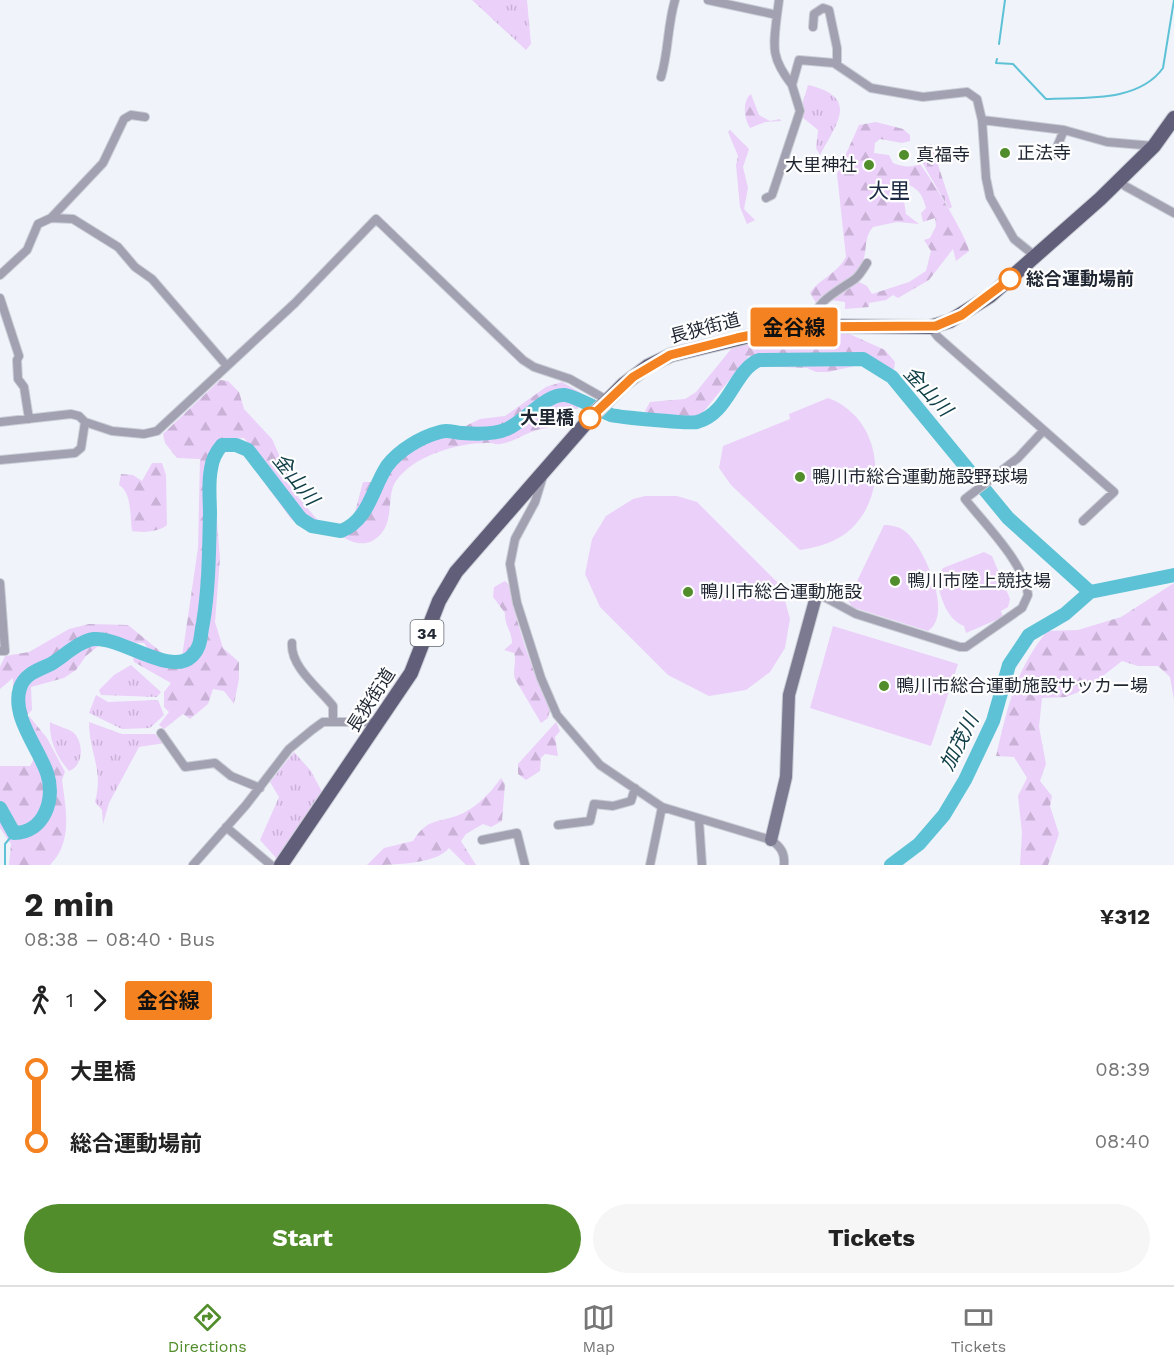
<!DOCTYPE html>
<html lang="en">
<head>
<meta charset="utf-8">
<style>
	body { margin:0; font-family:"Work Sans","Noto Sans JP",sans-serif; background:#f6f6f6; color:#222; height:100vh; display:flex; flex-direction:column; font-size:22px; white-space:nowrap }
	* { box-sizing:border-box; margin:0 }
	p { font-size:20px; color:#767676 }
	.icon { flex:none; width:33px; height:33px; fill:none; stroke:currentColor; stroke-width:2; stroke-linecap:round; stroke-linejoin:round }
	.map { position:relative; height:865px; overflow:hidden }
	.details { display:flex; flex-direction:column; background:#fff; flex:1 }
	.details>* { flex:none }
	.badge { padding:0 12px; border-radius:4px; font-size:21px; line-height:39px }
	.map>.badge { position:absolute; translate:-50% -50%; box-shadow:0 0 0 3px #fff }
	.legs { display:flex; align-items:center; gap:9px; height:66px; padding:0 24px; font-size:20px }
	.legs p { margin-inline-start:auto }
	.headline { display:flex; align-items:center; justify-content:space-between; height:102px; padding:0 24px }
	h1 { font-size:33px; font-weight:700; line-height:45px }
	.cta { display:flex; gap:12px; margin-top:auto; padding:12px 24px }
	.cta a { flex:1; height:69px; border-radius:36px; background:#528d2b; color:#fff; font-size:24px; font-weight:700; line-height:69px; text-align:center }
	.cta a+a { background:#f6f6f6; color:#222 }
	ul { padding:0 24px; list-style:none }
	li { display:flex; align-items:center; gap:21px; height:72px; font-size:22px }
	li i { display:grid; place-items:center; width:9px; height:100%; margin:0 8px; background:currentColor }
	li i::after { content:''; width:15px; height:15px; margin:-8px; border:4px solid; border-radius:50%; background:#fff }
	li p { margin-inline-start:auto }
	li:first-child i { background:linear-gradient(#0000 50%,currentColor 0) }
	li:last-child i { background:linear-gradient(currentColor 50%,#0000 0) }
	.tabs { display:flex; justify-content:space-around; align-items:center; height:84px; border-top:2px solid #e0e0e0; background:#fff; font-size:16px; color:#767676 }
	.tabs a { display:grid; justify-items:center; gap:3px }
	.tabs .active { color:#528d2b }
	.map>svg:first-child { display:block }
	.grass { fill:url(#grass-tufts) }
	.forest { fill:url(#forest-firs) }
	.cemetery { fill:url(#cemetery-stones) }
	.pitch { fill:#ebd0f9 }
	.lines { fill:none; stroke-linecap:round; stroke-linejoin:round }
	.stream { stroke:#5ec2d6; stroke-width:2 }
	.river { stroke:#5ec2d6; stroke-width:14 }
	.street-casing { stroke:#caced6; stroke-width:10 }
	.secondary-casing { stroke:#caced6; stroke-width:14 }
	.primary-casing { stroke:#caced6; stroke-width:16 }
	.street { stroke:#a2a1b1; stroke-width:8 }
	.secondary { stroke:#7c7a90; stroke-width:12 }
	.primary { stroke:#615e79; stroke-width:14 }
	.line-1-casing { stroke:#fff; stroke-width:14 }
	.line-1 { stroke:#f58220; stroke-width:9 }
	.poi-dot { fill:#528d2b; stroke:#fff; stroke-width:2 }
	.stop-1-dot { fill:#fff; stroke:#f58220; stroke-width:3 }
	.labels { text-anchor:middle; stroke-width:4.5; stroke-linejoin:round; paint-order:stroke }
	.shield { fill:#fff; stroke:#626770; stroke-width:1.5 }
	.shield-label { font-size:16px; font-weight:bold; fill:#1f2632 }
	.poi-label { font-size:18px; fill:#1f2632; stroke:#fff; text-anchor:start }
	.stop-label { font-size:18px; font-weight:bold; fill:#1f2632; stroke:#fff; text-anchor:start }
	.street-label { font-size:18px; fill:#1f2632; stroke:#fff }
	.water-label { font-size:20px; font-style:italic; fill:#124049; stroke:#fff }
	.quarter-label { font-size:21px; fill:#1d2a43; stroke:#fff }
</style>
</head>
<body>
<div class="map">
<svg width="1174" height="865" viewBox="0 0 1174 865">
	<defs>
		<pattern id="grass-tufts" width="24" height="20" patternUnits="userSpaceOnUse" patternTransform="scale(1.5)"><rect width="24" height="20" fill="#ebd0f9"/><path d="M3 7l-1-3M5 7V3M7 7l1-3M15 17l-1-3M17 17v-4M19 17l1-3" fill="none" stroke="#c9b2d6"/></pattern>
		<pattern id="forest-firs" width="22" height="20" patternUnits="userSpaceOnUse" patternTransform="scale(1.5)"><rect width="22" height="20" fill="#ebd0f9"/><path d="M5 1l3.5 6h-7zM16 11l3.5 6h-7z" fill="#c9b2d6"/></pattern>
		<pattern id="cemetery-stones" width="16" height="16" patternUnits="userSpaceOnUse" patternTransform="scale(1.5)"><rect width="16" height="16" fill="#ebd0f9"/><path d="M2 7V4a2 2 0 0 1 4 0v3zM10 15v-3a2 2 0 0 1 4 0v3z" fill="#c9b2d6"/></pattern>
	</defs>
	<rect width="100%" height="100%" fill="#f0f3fa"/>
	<!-- grass -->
	<path class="grass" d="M472,0H527L531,44L526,50Z
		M808,85C860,97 837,123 820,155L816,148L818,130L802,117V105Z
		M131,665L161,692L157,697L101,695L99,690L114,675Z
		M96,695L108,702L158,700L164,715L150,728L122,729L89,713Z
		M50,722C56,726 71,729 75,734C84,745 83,766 69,771C57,757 49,741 50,722Z
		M89,722L122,734H155L165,743L139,747L109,803L103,824L102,810L95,802C104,769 89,753 89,722Z
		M294,752L311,771L322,792L277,859L260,840L279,797L270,782Z"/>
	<!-- forest -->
	<path class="forest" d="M751,94L759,115L770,121L780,119L781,121L765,122L750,128C744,119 742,101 751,94Z
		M876,122L903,129L910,135V141L902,143L880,139L875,143L874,153L889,155L893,163C903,167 910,168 920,164C929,175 969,240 969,251L956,261L953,249L929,280L898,298L893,295L886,300L869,303V307L845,309V302L831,300L833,295L859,282L867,286L872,294L909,282L926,271L931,251L924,240L930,238L936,226L935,218L923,222L921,213L926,208C923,197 920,190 909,185L902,188L906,214L919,224L897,222L873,227C863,238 868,252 862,263C852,282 830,288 816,303L810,293C819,279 836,275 846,257L837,174L859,125Z
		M730,130L749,149L743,167L748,188L744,209L755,220L747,224L740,207L736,165L738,156L728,132Z
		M845,332L885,350L895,362L894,369H888L873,362L828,372H816L807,368L758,366L749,356L700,416L688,420L648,414L645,411L650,402L685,399L696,392L736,343L777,334Z
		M220,380L228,381L239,392L244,409L272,439L298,497L321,524L306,529L291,519L262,479L257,454L244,438L231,439L213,472L220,558L215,622L223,648L239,662V679L234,704L224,691L213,689L208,704L190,719L183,714L164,729L159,725L169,712L164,707V692L171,683L134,662L133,658L148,649L144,643H102L86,656L76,670L64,678L31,687L32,710L27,715L19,712L13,695V678L0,689V667L5,656L29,652L69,629L89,624L128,625L171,660L182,657L198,548L200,459L177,458L165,443L163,434Z
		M562,382L583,394L584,399L577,409L562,408L548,428C529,429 517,442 500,444C496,445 491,442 486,443C457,443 413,456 396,481C385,496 397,525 374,540C363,547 350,542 340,535L355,512L363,482H373C393,454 412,431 448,426L458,439L459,429L480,419L505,416L546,387Z
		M152,463H162L166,475L167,525C159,532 142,533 132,531C130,518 132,492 119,485L121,474L133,475L142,481Z
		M505,581L509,585C517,628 532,669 550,710L548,718L541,723L515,679C512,669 517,663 514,653L504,650L512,643C512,631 504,625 505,613L493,597L494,587Z
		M1174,583V700L1170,677L1158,666H1138L1122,661L1086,689L1066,697L1042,698L1039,727L1046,764L1040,781L1052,796L1050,806L1059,834L1048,865H1020L1022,833L1018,796L1027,778L1014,757L996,756C1008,706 1014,673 1047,631L1078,630L1121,617Z
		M29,716L47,738L65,772L62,780C66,810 73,842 50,865H9L11,844L0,828V766H30L34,759L25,735L27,719Z
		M556,722L560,731L555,737L558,756L545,754L541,758L540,771L526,780L518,774V764Z
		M501,778L505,784L502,821L491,827L483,824L466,834L461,841L476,865H466L449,848C436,865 389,865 367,865L384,848L413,841C426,821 432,823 453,817C472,812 490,794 501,778Z"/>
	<!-- cemetery -->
	<path class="cemetery" d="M931,144L952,207L949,209L918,155Z"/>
	<!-- pitch -->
	<path class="pitch" d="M828,398C881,417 891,491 851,529C837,542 819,547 800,550L731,485L719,468L723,446L790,419L789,414Z
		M645,496H677L697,502L781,586L790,619L785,648L770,672L746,690L709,696L668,675L600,607L585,574L592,539L606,516L633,499Z
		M884,525C893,525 900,527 906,532C924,547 954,614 928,631L852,607L848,600Z
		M984,552L992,556L1010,599L1008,607L1001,611L1003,617L966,633L964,626C946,619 941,597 936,579L943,568Z
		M833,626L958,664L931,746L810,708Z"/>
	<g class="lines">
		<!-- stream -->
		<path class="stream" d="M999,44L1005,0
			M997,59L996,63L1013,64L1046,99C1083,97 1138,103 1163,68L1174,0
			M5,865V844L14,833"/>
		<!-- river -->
		<path class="river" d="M0,808L14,833C44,833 56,799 47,773C38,747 11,716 20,688C25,673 39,670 51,664C64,656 79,641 94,639C122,637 171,677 192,656C202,646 200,636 203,623C209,588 209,550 210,514C210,500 208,483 211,469C212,459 216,452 222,445H236L248,450L301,519L312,526L341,531C369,520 372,489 387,466C399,450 421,437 440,432C447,429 455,433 462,433C475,434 496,434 507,429C525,421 547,393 565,395C580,398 596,409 611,415C618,417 691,424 697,422C729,414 734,370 759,360L863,359L892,377L1008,518L1090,592
			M891,865L919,844L944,815L965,780L993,721L1009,665L1029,635L1065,614L1090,592L1174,575"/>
		<defs>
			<path id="street" d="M708,0L777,15C773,48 771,58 792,85L799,60L834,63L871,88L923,97L967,92L977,99L982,120L1064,130L1107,142L1154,146
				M777,15L779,0
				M813,27L814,14L823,8L829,10L837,48V65
				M661,77C669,50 667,27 675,0
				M982,120L986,178L990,197L1014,239L1035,256
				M1054,154L1064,130
				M1120,180L1125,186L1174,213
				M766,198L772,195L800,111L792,85
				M51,218L73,219L118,247L135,267L152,279L227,366
				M0,275L27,250L38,224L51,218L103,163L124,119L131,115L145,117
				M0,298L19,356L17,360L18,379L24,387L29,419
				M811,326C813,302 838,291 855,279C860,275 864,268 867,263
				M930,327L938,337L1114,492L1083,521
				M0,422L71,414L79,416L85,422
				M0,460L75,453L81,448L85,422L112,431L144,434L157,431L295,303L376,219L523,360L534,367L570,379L607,400
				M544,473L535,502L515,539L510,564L517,603L541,678L557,715L600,765L662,807L771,840C781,847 785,853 784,865
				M0,583L5,651H0
				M817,593L856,614L960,647H966L1022,608L1028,595C1025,564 985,524 965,499L1018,458L1043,431
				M292,643C290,667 320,689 333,706V722
				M161,733L185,767L215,763L231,776L260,788
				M699,820L702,865
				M558,825L590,821L594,804L613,806L631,801L635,788
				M226,827L271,865
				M482,840L517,833L525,865
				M193,865L246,805L289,749L312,730L323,722H379
				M650,865L662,807"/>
			<path id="secondary" d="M771,840L786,777L789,695L817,593"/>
			<path id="primary" d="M281,865L411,673L439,601L456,572L593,415L624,384L648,366L671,355L775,330L827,326L930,327L950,321L990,296L1100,199L1154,146L1174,118"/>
		</defs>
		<!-- street casing -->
		<use href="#street" class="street-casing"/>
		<!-- secondary casing -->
		<use href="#secondary" class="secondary-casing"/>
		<!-- primary casing -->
		<use href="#primary" class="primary-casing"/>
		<!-- street -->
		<use href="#street" class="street"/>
		<!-- secondary -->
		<use href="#secondary" class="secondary"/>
		<!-- primary -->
		<use href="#primary" class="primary"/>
	</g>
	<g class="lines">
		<defs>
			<path id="line-1" d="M590,418L633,377L670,355L737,338L790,327L936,326L962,315L1010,279"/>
		</defs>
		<!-- line-1 casing -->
		<use href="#line-1" class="line-1-casing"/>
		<!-- line-1 -->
		<use href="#line-1" class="line-1"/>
	</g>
	<!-- markers -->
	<g class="poi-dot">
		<circle cx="1005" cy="153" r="6"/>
		<circle cx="904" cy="155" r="6"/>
		<circle cx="869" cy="165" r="6"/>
		<circle cx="800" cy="477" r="6"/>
		<circle cx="895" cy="581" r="6"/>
		<circle cx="688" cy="592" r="6"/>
		<circle cx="884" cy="686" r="6"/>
	</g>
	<g class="stop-1-dot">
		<circle cx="1010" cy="279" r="10"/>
		<circle cx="590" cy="418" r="10"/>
	</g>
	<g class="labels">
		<!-- shield labels -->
		<rect class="shield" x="410.5" y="620" width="33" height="26" rx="4.5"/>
		<g class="shield-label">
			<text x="427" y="639">34</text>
		</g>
		<!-- poi labels -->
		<g class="poi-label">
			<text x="1017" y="159">正法寺</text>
			<text x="916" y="161">真福寺</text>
			<text x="857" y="171" text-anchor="end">大里神社</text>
			<text x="812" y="483">鴨川市総合運動施設野球場</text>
			<text x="907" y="587">鴨川市陸上競技場</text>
			<text x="700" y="598">鴨川市総合運動施設</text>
			<text x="896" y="692">鴨川市総合運動施設サッカー場</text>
		</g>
		<!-- stop labels -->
		<g class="stop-label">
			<text x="1026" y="285">総合運動場前</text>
			<text x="574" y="424" text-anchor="end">大里橋</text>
		</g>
		<!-- street labels -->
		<g class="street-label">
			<text transform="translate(705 328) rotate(-15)" y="6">長狭街道</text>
			<text transform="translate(371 700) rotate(-57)" y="6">長狭街道</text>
		</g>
		<!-- water labels -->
		<g class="water-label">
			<text transform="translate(928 391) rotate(47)" y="7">金山川</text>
			<text transform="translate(296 479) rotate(51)" y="7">金山川</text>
			<text transform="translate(959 742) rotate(-63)" y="7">加茂川</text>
		</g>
		<!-- quarter labels -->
		<g class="quarter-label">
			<text x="889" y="198">大里</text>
		</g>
	</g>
</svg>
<b class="badge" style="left:794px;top:327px;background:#f58220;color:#111">金谷線</b>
</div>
<section class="details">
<div class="headline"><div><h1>2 min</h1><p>08:38 – 08:40 · Bus</p></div><b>¥312</b></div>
<div class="legs"><svg class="icon" aria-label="walk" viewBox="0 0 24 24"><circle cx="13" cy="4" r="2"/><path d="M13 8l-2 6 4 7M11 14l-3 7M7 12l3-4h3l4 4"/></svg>1<svg class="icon" aria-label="forward" viewBox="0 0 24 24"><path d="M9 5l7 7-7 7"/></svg><b class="badge" style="background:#f58220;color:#111">金谷線</b></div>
<ul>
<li><i style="color:#f58220"></i><b>大里橋</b><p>08:39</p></li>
<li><i style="color:#f58220"></i><b>総合運動場前</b><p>08:40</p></li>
</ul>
<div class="cta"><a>Start</a><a>Tickets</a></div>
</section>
<nav class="tabs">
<a class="active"><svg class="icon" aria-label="directions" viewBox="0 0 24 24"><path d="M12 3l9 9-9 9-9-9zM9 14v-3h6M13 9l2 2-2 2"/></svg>Directions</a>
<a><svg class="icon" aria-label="map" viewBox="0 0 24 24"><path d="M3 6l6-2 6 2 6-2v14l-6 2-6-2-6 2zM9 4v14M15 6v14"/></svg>Map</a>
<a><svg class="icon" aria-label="tickets" viewBox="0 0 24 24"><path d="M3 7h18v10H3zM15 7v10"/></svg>Tickets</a>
</nav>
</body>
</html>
